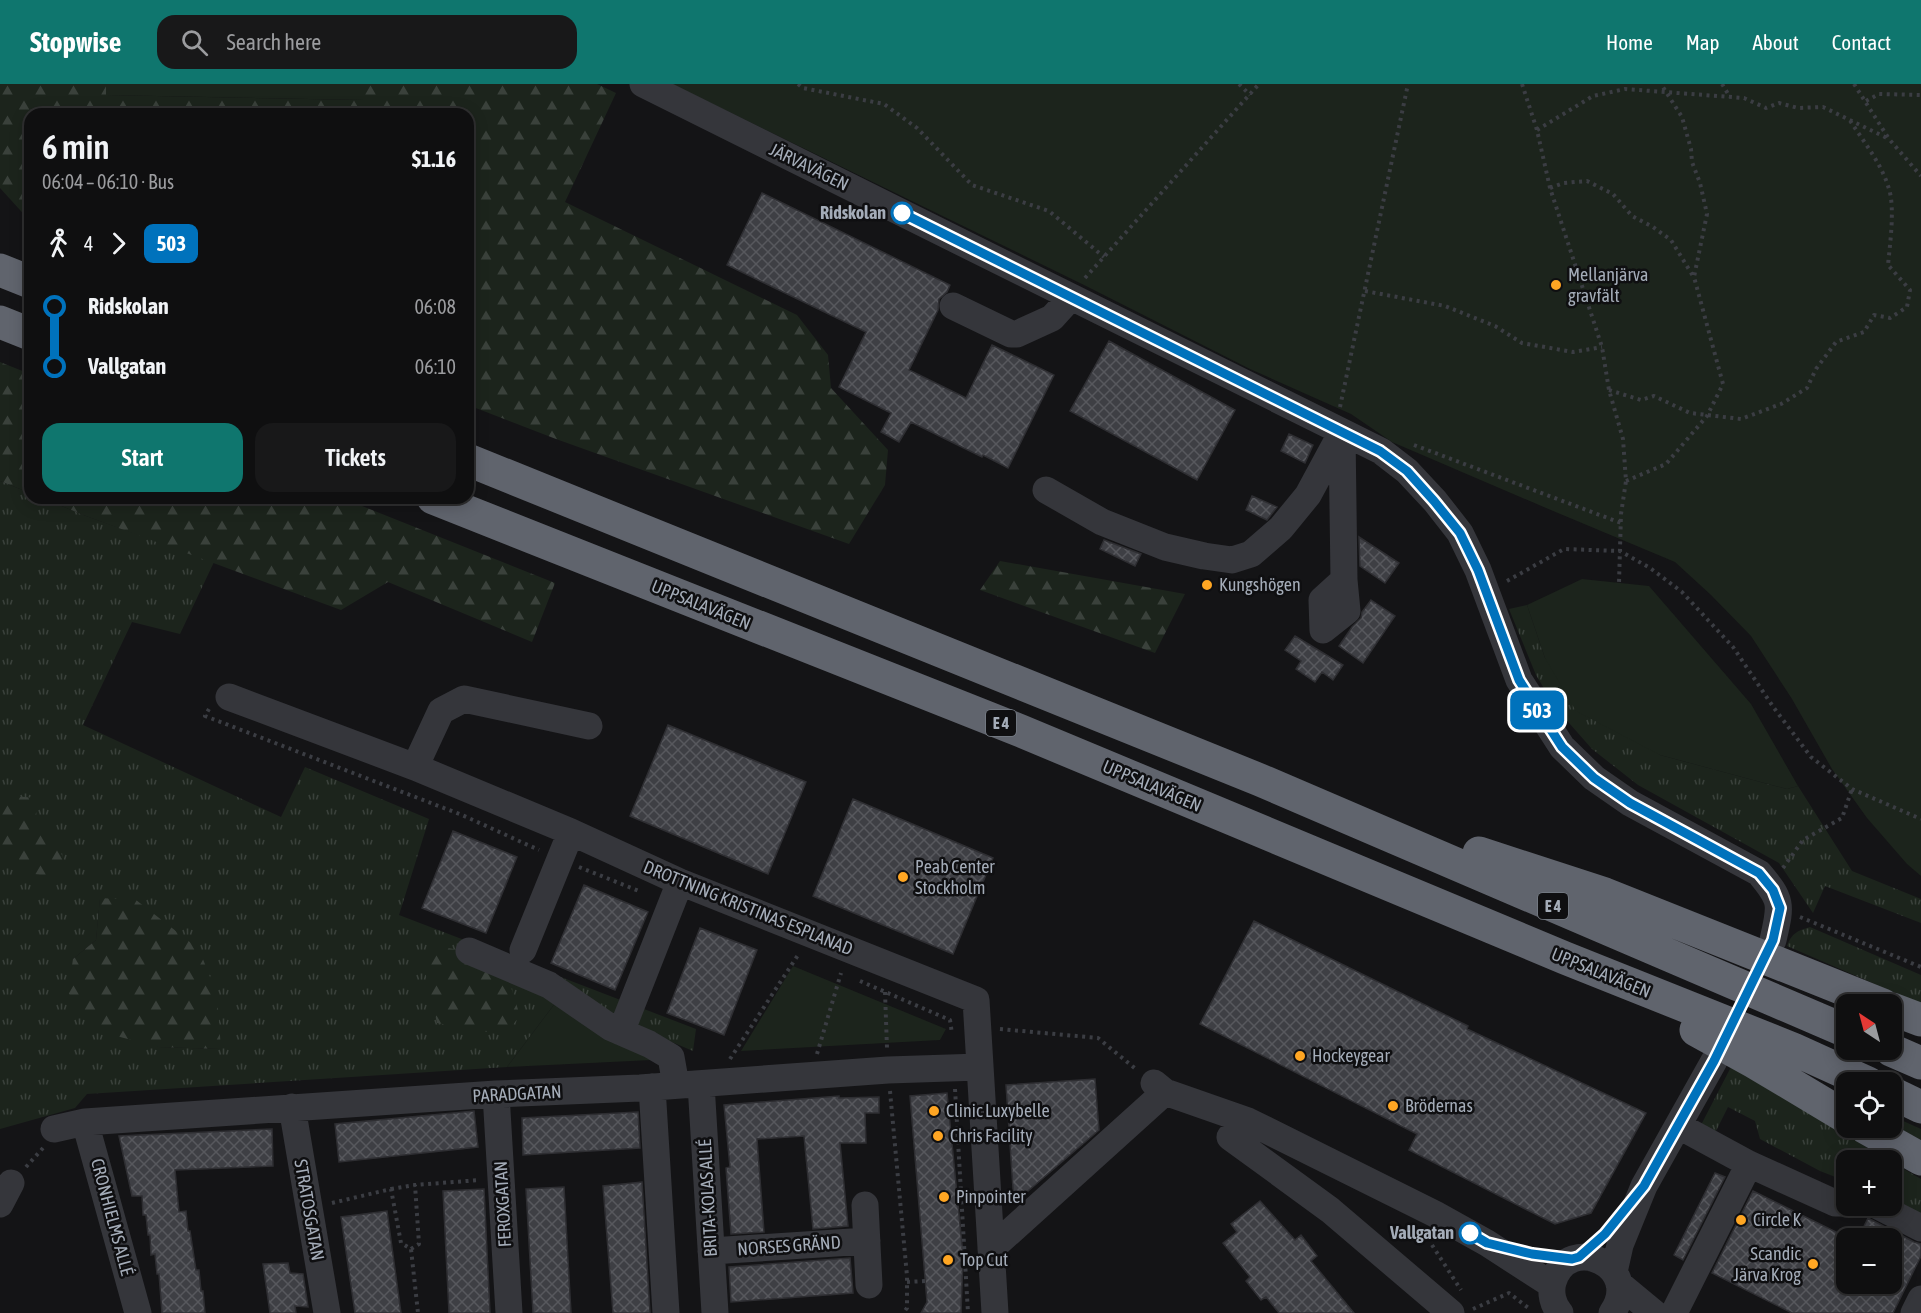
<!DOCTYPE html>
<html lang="en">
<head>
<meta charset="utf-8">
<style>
	body { margin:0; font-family:"Asap Condensed",sans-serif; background:#181819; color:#f1f3f6; height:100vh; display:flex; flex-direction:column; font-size:22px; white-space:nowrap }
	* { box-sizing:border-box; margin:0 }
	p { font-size:20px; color:#9b9c9f }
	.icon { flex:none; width:33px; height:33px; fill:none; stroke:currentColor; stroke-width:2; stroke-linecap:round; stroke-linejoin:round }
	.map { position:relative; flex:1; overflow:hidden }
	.drawer { position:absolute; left:24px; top:24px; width:450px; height:396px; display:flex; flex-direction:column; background:#0f0f10; border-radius:18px; box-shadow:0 3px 15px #0003,0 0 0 2px #2f2f30 }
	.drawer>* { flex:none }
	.badge { padding:0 12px; border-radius:9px; font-size:21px; line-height:39px }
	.needle { width:39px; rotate:324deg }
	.tools { position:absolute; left:1836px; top:910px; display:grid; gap:12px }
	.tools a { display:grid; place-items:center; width:66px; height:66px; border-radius:12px; background:#0f0f10; box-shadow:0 3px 15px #0003,0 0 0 2px #2f2f30; font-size:30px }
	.map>.badge { position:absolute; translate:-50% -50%; box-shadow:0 0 0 3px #fff }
	.legs { display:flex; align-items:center; gap:9px; height:66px; padding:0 18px; font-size:20px }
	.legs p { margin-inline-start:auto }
	.head { display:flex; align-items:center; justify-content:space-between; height:102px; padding:0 18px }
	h1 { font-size:33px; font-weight:600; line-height:45px }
	.button { display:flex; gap:12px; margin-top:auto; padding:12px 18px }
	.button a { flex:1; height:69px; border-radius:18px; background:#0f766e; color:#fff; font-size:24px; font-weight:600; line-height:69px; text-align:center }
	.button a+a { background:#181819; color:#f1f3f6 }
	ul { padding:0 18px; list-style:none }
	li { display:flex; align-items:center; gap:21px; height:60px; font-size:22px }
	li i { display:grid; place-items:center; width:9px; height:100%; margin:0 8px; background:currentColor }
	li i::after { content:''; width:15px; height:15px; margin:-8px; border:4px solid; border-radius:50%; background:#0f0f10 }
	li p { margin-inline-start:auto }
	li:first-child i { background:linear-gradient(#0000 50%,currentColor 0) }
	li:last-child i { background:linear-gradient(currentColor 50%,#0000 0) }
	header { display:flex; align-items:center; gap:36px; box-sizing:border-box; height:84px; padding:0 30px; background:#0f766e; color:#fff }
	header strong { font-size:28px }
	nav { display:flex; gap:33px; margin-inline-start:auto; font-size:21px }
	.search { width:420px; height:54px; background:#181819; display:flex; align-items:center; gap:15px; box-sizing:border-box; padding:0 21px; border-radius:18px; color:#9b9c9f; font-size:22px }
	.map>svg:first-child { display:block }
	.grass { fill:url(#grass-tufts); fill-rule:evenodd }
	.forest { fill:url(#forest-firs) }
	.park { fill:#1c241c }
	.building { fill:url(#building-cross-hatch); stroke:#2e2e32; stroke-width:1.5 }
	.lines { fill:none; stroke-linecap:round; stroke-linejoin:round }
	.path { stroke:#3b3d43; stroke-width:4; stroke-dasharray:3 4.5; stroke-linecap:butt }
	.minor { stroke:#35363b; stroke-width:27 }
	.highway { stroke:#60646d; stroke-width:33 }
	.line-1-casing { stroke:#fff; stroke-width:14 }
	.line-1 { stroke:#0072bc; stroke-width:9 }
	.stop-1-dot { fill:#fff; stroke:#0072bc; stroke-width:3 }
	.poi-dot { fill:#ffa623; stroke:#0f0f11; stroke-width:2 }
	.labels { text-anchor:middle; stroke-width:5; stroke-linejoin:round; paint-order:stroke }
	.shield { fill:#0f0f11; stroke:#777d86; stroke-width:1.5 }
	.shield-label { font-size:16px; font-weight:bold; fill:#a4acb8 }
	.street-label { font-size:18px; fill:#a4acb8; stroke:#0f0f11 }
	.stop-label { font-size:18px; font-weight:bold; fill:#a4acb8; stroke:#0f0f11; text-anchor:end }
	.poi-label { font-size:18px; fill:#a4acb8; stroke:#0f0f11; text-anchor:start }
</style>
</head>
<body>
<header>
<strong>Stopwise</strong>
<div class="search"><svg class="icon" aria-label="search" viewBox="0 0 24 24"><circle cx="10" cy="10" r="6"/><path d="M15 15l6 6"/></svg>Search here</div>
<nav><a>Home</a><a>Map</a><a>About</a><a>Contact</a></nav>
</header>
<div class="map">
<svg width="1921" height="1229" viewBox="0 0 1921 1229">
	<defs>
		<pattern id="grass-tufts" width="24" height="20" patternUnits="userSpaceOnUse" patternTransform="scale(1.5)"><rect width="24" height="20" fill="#1c241c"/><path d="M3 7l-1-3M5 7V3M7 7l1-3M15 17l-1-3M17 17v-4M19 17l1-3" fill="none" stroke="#3a413b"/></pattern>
		<pattern id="forest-firs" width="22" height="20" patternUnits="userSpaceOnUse" patternTransform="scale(1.5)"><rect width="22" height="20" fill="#1c241c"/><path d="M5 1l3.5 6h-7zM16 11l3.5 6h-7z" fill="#3a413b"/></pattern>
		<pattern id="building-cross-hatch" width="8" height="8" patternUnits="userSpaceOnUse" patternTransform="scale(1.5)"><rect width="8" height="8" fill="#3e3f44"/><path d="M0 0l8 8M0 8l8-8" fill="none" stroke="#57585d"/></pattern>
	</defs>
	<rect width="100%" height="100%" fill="#141416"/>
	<!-- grass -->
	<path class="grass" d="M0,397L30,409V414H42L86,432L214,478L180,550L132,538L83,641L281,733L305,683L429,735L399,831L696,945L693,967L615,934L565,906L507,983L87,1010L75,1024L0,1045ZM100,815L221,965L158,963L73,875L96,856Z
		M1527,521L1545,574L1660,671L1787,705L1798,702L1852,787L1921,815V839L1825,802L1813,829L1779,779L1638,701L1592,665L1555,623L1536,591L1509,525Z
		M1810,843L1921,891V920L1787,862C1792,849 1797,847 1810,843Z
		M1731,983L1890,1077H1846V1109L1839,1108L1843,1096L1820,1087L1760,1055L1755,1037L1728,1023L1715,1049L1701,1041Z
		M1892,1032L1921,1045V1056L1892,1040Z
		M1892,1078L1921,1095V1130L1892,1115Z"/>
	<!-- forest -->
	<path class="forest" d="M0,0H106V11L362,16L363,0H597L616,9L565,118L797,231L828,271L831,304L888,366L885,401L849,460L556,355L468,321V30H30V137L0,104Z
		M0,278L30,290V409L0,397Z
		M42,414H342L555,499L532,558L388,498L341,526L86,432Z
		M1000,477L1185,510L1155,569L980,506Z
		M4,711L35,714L37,738L56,758L65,778L48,792L27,789L17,772L6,764L0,765V712Z
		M100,814L136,816L199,865L217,911L221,965L158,963L90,945L68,908L73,875L96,856Z
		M435,862L466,867L506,887L520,932L504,951L437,939L424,883Z"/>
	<!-- park -->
	<path class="park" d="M106,0H363V16L106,11Z
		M672,0H1921V792L1907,780L1867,734L1832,685L1792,615L1751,552L1711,511L1675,478L1546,424L1392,358L1351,330L1250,285L1084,201Z
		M1582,495L1649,502L1751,620L1798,702L1787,705L1660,671L1576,627L1545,574L1527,521Z
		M793,882L946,945L940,956L741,967Z
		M559,914L652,976L507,983Z"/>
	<!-- building -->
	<path class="building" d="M762,109L950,201L947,208L939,215L938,226L909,286L966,314L992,261L1054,291L1008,384L983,371L982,373L911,338L899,358L881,348L891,329L839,303L866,248L727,181Z
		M1109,257L1235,326L1197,396L1070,327Z
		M1289,350L1313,361L1305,379L1281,367Z
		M1252,412L1277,423L1267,436L1246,426Z
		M1359,453L1399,479L1385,499L1360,482Z
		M1104,456L1141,470L1135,482L1100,465Z
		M1371,516L1395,532L1363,579L1339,562L1352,543L1361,534L1362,528Z
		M1295,552L1343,581L1333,596L1322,588L1315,598L1296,585L1301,577L1285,566Z
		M668,641L806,698L768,790L630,732Z
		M853,715L993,774L953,870L813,812Z
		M453,747L517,773L486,849L422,824Z
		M584,801L648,828L615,906L551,879Z
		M1254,837L1468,942L1467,945L1646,1029L1591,1129L1555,1140L1409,1066L1417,1050L1200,940Z
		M700,844L757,866L724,951L667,929Z
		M1095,995L1099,1046L1014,1119L1006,1001Z
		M947,1009L963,1171L961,1229H921L927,1218L910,1012Z
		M839,1012V1014L879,1013V1029H865L866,1059H840L848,1142L813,1145L804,1052L757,1055L764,1148L731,1150L726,1084L730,1083L724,1021Z
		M474,1027L478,1063L339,1078L335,1040Z
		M638,1028L640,1064L523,1071L522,1034Z
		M272,1045L273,1082L175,1086L179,1128L186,1127L188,1147H190L196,1186H199L201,1207H203L205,1229H162L159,1190H157L155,1170L151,1171L150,1151H148L146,1131H143L142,1112H132L119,1052Z
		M1715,1089L1725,1093L1683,1176L1674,1171Z
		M642,1098L650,1229H613L603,1102Z
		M564,1103L571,1229H533L526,1105Z
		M484,1105L490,1229H449L443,1107Z
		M1753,1107L1846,1153V1200H1892V1155H1858L1868,1134L1914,1158L1921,1160V1172L1893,1229H1792L1712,1189Z
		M1260,1117L1295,1156L1301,1151L1317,1172L1311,1177L1354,1229H1279L1266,1213L1261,1216L1246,1197L1250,1193L1223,1159L1237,1148L1231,1140Z
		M387,1127L401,1229H355L341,1133Z
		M850,1174L853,1209L731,1218L729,1183Z
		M288,1179L290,1189L303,1190L308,1223L295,1222L296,1229H270L263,1180Z"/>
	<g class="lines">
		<!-- path -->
		<path class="path" d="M798,0L803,4L884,20L917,44L972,101L1049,127L1104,173
			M1239,0L1250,11
			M1522,0L1537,46L1550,104L1602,263L1609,306L1623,355L1626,397L1621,430L1619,499
			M1722,0L1730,13
			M1854,0L1889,55L1921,92
			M1866,17L1879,10L1921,11
			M1537,46L1593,12L1625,5L1744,14L1766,24L1779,19L1798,24L1823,23L1889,55
			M1550,104L1564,99L1587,97L1613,110L1632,132L1653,143L1671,156L1693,192
			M1085,194L1259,0
			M1365,207L1445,222L1495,242L1522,259L1573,268L1602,263
			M1609,306L1641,316L1654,312L1690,329L1741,335L1781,320L1807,304L1816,285L1836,258L1864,248L1874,231L1890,234L1907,223L1910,206L1888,181C1890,160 1895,124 1889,105C1882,80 1863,57 1849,35
			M1340,323L1408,0
			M1414,361L1621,439
			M1626,397L1666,380L1707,332L1723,300L1694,193L1707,130L1700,99L1692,78L1691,65L1682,33L1661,0
			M1507,497L1564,465L1620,467L1650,484L1682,508L1733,563L1774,624L1811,673L1852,705L1921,735
			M209,625L205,632L462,731L539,766
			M579,783L639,807
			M1783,784L1803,756L1842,734L1852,705
			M1800,833L1921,883
			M860,897L950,936L952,950
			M885,908L887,964
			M1000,945L1098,954L1137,986
			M817,970L841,889
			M730,975L798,871
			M955,1005L968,1229
			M890,1007L907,1192V1224L903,1229
			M26,1083L43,1064
			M391,1105L415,1101L480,1096
			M332,1119L391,1105L401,1159L411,1165L418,1229
			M1432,1161L1461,1206
			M411,1165L419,1160L415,1101
			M907,1198L926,1197
			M1473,1225L1509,1209L1531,1226"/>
		<!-- minor -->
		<path class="minor" d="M643,0L1381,367L1407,387L1435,417L1460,449L1478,486L1519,596L1562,663L1594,694L1630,719L1759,789C1783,817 1781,821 1773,856
			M953,222L1011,250H1017L1052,234L1071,213
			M1342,349L1344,496L1322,516L1323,546L1347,527L1344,496
			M1046,406L1102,438L1165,463L1204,472L1232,476L1251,470L1281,444L1308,411L1342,348
			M229,613L415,683L571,748L680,798L976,916L995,1229
			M415,683L441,627L464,615L589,642
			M523,866L571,748
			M469,867L549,901L610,943L649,960L671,973L676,1001
			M621,948L680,798
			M1154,999L1165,1008L1248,1037L1435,1130L1487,1159L1552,1201
			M701,1000L715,1229
			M652,1003L666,1229
			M496,1010L509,1229
			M292,1023L327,1229
			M85,1038L138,1229
			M1679,1042L1749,1080L1835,1119H1846
			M54,1045L85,1038L496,1010L640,1004L888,986L980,983
			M1230,1053L1330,1126L1451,1229
			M0,1120L11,1099
			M865,1121L869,1201
			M1878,1122L1921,1144
			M991,1165L1165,1008
			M711,1167L867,1157
			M1614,1188L1620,1161L1644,1102L1714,977
			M1619,1200L1654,1229
			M1560,1229C1553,1221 1550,1209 1553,1198C1569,1147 1644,1183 1612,1229
			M1674,1229L1749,1080
			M1914,1229L1921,1215"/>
		<!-- highway -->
		<path class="highway" d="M0,186L30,198
			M0,238L30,250
			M468,376L1260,696L1846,947
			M433,414L1021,647L1565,874L1793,965L1868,999
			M1479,769L1605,810L1883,921
			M1892,925L1921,936
			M1696,946L1754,978L1846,1033
			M1891,966L1921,979
			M1892,1009L1921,1023
			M1866,1044L1921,1075"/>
	</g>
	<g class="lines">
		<defs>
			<path id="line-1" d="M902,129L1380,367L1407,387L1434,417L1460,449L1478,486L1519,596L1562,663L1594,694L1630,719L1759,789L1773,806L1780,824L1773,856L1714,977L1644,1102L1605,1150L1579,1173L1572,1175L1532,1170L1487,1159L1470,1149"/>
		</defs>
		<!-- line-1 casing -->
		<use href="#line-1" class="line-1-casing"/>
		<!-- line-1 -->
		<use href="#line-1" class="line-1"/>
	</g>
	<!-- markers -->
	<g class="stop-1-dot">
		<circle cx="902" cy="129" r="10"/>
		<circle cx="1470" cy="1149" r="10"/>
	</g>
	<g class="poi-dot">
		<circle cx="1556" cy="201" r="6"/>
		<circle cx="1207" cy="501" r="6"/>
		<circle cx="903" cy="793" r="6"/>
		<circle cx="1300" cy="972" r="6"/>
		<circle cx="1393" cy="1022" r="6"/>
		<circle cx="934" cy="1027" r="6"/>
		<circle cx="938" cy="1052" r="6"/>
		<circle cx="944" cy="1113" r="6"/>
		<circle cx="1741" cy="1136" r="6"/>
		<circle cx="948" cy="1176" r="6"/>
		<circle cx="1813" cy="1180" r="6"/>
	</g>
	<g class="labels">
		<!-- shield labels -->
		<g class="shield">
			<rect x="986" y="626" width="30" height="26" rx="4.5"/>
			<rect x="1538" y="809" width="30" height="26" rx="4.5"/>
		</g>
		<g class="shield-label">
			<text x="1001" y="645">E 4</text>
			<text x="1553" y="828">E 4</text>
		</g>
		<!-- street labels -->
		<g class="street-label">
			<text transform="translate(809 83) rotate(26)" y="6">JÄRVAVÄGEN</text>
			<text transform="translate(701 521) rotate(22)" y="6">UPPSALAVÄGEN</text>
			<text transform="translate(1152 702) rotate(23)" y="6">UPPSALAVÄGEN</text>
			<text transform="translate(748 824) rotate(22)" y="6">DROTTNING KRISTINAS ESPLANAD</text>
			<text transform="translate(1601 889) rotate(22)" y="6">UPPSALAVÄGEN</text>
			<text transform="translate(517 1010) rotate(-3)" y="6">PARADGATAN</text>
			<text transform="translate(708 1114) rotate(-93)" y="6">BRITA-KOLAS ALLÉ</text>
			<text transform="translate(503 1120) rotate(-93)" y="6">FEROXGATAN</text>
			<text transform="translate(309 1126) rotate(80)" y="6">STRATOSGATAN</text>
			<text transform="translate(112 1133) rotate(75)" y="6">CRONHIELMS ALLÉ</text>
			<text transform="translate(789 1162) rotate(-4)" y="6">NORSES GRÄND</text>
		</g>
		<!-- stop labels -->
		<g class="stop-label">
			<text x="886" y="135">Ridskolan</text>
			<text x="1454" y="1155">Vallgatan</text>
		</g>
		<!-- poi labels -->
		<g class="poi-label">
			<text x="1568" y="197">Mellanjärva<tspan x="1568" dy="21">gravfält</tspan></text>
			<text x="1219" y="507">Kungshögen</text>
			<text x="915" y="789">Peab Center<tspan x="915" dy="21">Stockholm</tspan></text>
			<text x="1312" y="978">Hockeygear</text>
			<text x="1405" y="1028">Brödernas</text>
			<text x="946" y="1033">Clinic Luxybelle</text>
			<text x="950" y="1058">Chris Facility</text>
			<text x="956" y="1119">Pinpointer</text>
			<text x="1753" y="1142">Circle K</text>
			<text x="1801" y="1176" text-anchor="end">Scandic<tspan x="1801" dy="21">Järva Krog</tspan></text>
			<text x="960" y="1182">Top Cut</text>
		</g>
	</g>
</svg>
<div class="tools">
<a><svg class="needle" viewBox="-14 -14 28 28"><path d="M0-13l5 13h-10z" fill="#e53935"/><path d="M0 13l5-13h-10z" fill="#9b9c9f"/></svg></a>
<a><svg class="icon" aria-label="locate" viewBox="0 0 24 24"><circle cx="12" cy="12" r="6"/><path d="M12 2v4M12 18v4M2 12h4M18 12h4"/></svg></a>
<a>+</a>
<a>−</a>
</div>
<b class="badge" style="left:1537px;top:626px;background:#0072bc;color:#fff">503</b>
<section class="drawer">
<div class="head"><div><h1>6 min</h1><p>06:04 – 06:10 · Bus</p></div><b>$1.16</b></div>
<div class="legs"><svg class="icon" aria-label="walk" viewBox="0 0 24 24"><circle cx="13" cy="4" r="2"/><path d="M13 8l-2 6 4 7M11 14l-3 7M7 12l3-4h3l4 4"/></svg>4<svg class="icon" aria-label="forward" viewBox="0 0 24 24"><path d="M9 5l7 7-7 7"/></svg><b class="badge" style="background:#0072bc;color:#fff">503</b></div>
<ul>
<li><i style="color:#0072bc"></i><b>Ridskolan</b><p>06:08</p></li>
<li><i style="color:#0072bc"></i><b>Vallgatan</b><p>06:10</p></li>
</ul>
<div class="button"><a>Start</a><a>Tickets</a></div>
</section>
</div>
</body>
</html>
